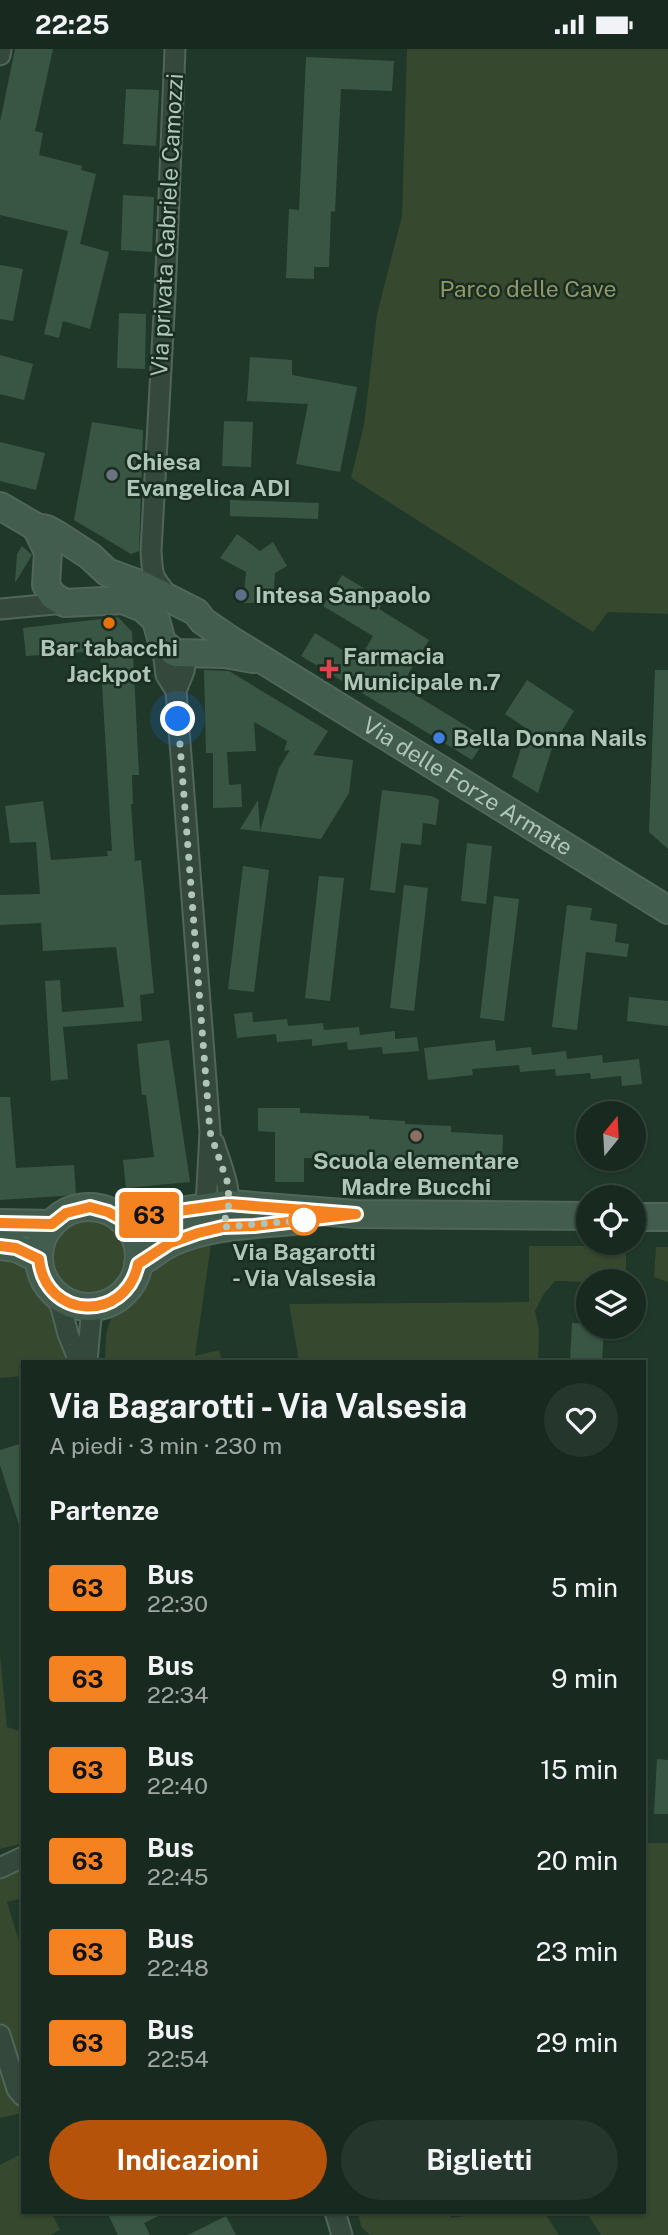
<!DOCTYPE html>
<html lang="it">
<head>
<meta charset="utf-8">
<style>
	body { margin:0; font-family:"Public Sans",sans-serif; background:#25362c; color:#f1f3f6; height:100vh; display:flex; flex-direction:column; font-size:26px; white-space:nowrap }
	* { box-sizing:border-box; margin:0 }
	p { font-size:23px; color:#9fa7a4 }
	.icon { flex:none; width:38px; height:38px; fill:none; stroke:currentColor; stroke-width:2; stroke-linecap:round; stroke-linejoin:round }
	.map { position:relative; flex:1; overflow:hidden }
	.sheet { position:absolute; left:21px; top:1311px; width:625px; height:854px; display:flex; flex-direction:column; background:#182a1f; border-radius:0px; box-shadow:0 2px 5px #0004,0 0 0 2px #36463d }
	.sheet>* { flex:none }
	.badge { padding:0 14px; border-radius:5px; font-size:24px; line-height:46px }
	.needle { width:46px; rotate:18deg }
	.buttons { position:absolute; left:576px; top:1052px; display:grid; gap:14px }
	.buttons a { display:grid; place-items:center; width:70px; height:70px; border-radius:50%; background:#182a1f; box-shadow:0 2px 5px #0004,0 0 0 2px #36463d; font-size:35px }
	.you { position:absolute; width:35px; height:35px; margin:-18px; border:5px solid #fff; border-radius:50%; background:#1a73e8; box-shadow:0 0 0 10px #1a73e833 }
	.map>.badge { position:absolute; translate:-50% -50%; box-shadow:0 0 0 4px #fff }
	h2 { padding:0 28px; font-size:26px; line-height:63px }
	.round { display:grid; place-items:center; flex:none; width:74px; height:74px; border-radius:37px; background:#25362c }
	.summary { display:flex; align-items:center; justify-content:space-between; height:119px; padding:0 28px }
	h1 { font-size:33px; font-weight:700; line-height:52px }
	.cta { display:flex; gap:14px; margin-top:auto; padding:14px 28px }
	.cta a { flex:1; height:80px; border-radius:42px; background:#b45309; color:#fff; font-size:28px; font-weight:700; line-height:80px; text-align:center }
	.cta a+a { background:#25362c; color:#f1f3f6 }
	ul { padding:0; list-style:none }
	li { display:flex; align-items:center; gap:21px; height:91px; padding:0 28px }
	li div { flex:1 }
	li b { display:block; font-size:26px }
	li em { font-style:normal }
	li .badge { min-width:77px; font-weight:700; text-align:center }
	.status { display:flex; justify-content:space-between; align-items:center; height:49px; padding:0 35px; background:#182a1f; direction:ltr }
	.status svg { height:19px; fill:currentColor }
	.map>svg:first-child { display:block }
	.green { fill:#36482d }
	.building { fill:#395644 }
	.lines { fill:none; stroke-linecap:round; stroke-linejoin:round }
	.street-casing { stroke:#51665a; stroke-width:23 }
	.secondary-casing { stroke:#51665a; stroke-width:30 }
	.street { stroke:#34493c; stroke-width:19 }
	.secondary { stroke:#425c4d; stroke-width:26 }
	.line-casing { stroke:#fff; stroke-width:16 }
	.line { stroke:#f58220; stroke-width:10 }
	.walk { stroke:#aec5b8; stroke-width:7; stroke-dasharray:0 12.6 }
	.worship-dot { fill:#6b7280; stroke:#192d21; stroke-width:2.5 }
	.service-dot { fill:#5c6f8a; stroke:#192d21; stroke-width:2.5 }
	.food-dot { fill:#e8710a; stroke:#192d21; stroke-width:2.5 }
	.health-dot { fill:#e0444e; stroke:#192d21; stroke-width:2.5 }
	.shop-dot { fill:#3f7fe0; stroke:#192d21; stroke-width:2.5 }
	.education-dot { fill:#8d6e63; stroke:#192d21; stroke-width:2.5 }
	.stop-dot { fill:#fff; stroke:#f58220; stroke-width:3.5 }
	.labels { text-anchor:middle; stroke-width:5; stroke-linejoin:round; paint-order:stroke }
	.street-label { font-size:23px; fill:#aec5b8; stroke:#192d21 }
	.park-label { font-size:23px; fill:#949665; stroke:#192d21 }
	.poi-label { font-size:23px; font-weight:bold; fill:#aec5b8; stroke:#192d21; text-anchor:start }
	.stop-label { font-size:23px; font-weight:bold; fill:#aec5b8; stroke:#192d21 }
</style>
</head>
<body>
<div class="status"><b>22:25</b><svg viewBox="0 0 49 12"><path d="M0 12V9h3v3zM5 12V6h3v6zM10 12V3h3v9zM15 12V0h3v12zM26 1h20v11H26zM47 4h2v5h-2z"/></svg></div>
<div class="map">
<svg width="668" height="2186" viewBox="0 0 668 2186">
	<rect width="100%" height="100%" fill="#203829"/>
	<!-- green -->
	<path class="green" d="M407,0H668V565L608,563L593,583L351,429L364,376L377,265L402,167Z
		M47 1209a42 42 0 1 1 84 0a42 42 0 1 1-84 0Z
		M211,1195L195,1307L219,1301L222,1312H105L106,1285L112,1266L131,1254L143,1238L151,1217L169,1205Z
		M529,1197H626V1224C613,1237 573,1232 555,1232L544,1245L535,1262L539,1281L538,1312H299L289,1255L529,1253Z
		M656,1198H668V1233L654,1228Z
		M0,1206L26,1214L33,1232L50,1254L71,1312H23V1327L0,1329Z
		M0,1605L7,1678L23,1683V1794L0,1800Z
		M644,1794H668V2186H601L586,2163H644Z
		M23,1816V1849L7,1853L23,1905V2064L0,2069V1823Z
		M21,2105L23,2163H51L60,2181L50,2186H0V2116Z
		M357,2163H443L453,2169L490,2163H544L559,2186H370L362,2179Z"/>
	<!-- building -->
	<path class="building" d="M15,0H53L35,82L43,84L39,106L82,117L81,121L96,125L80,195L109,203L90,280L63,272L59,289L44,285L68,182L0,166V73Z
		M306,8L394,12L392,42L341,40L335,163L331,162L329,218H314V230L286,229L289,160L299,161Z
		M126,40L159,41L156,97L123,95Z
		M123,146L154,148L152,203L121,201Z
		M0,216L23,220L13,272L0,270Z
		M119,264L146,265L145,320L117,319Z
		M0,306L33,315L24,351L0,345Z
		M250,308L292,311V326L357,338L340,423L296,415L308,355L247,352Z
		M224,372L253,373L251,418L222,417Z
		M92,373L143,381L139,502L131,505L74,471Z
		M0,393L45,404L36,441L0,432Z
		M230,451L319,454L318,470L230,467Z
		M237,485L260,502L273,493L287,517L275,524L273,554H243L246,523L220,509Z
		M22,497L32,506L15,534L17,505Z
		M342,526L384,551L379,560L429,591L401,637L486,689L472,711L301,607L315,584L359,611L373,587L323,557Z
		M118,568L132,583L139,726H132L133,755H131L135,812L141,811L154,944L140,946L142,972L63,978L68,1030L51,1032L45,932L60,931L62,963L124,958L116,898L43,902L41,874L0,876V846L40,845L36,793L10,794L5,757L43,752L51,811L108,807L107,802H112L100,602L26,607L23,579Z
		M204,621L229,622L328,682L313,706L353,711L349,744L321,790L240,780L258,751L260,782L279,719L290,701L284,702L287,692L254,673L256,702L227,703L229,736L241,735L242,758L213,759V704H206Z
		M655,621H668V800L649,783Z
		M527,631L574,662L553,696L538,744L512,728L527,680L505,665Z
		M382,741L432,747L439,751L436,776L423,774L421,796L401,794L395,844L370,841Z
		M467,794L492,797L486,855L461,852Z
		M243,817L269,821L254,943L228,940Z
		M319,827L344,829L330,952L305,949Z
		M404,836L428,839L414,962L390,959Z
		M494,847L519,850L504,972L480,969Z
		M567,856L592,859L590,871L617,875L615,893L629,895L627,908L586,903L577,981L552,978Z
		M629,948L668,952V977L627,972Z
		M252,963L253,973L287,970L288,977L323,974L324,981L359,978L360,986L395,982V990L417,988L419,1002L383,1005L382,998L348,1001L347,993L312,997V990L277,993L276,985L237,989L234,965Z
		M169,991L190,1133L126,1139L123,1111L154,1108L146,1046H142L137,995Z
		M495,991L496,1002L531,998L532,1006L566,1002L567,1010L602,1006L603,1014L639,1010L642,1035L622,1037L621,1027L591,1030L590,1024L556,1027L555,1020L520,1023L519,1016L472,1020L473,1026L428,1031L424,999Z
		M0,1048H10L16,1119L74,1116L76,1146L0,1151Z
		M258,1059H300V1064L369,1067V1070L405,1072V1075L451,1077V1083L503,1086L502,1115L450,1113V1115L304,1109V1133H275V1083L258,1082Z
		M572,1274L588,1275V1278H604L602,1312H570Z
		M23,1394V1478L20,1479L0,1416V1401Z
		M657,1710L668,1711V1765H654Z
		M107,2163H166L144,2174L150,2186H118Z
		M226,2167L236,2186H188Z"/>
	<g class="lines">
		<defs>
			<path id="street" d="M0,6L1,0
				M168,547C151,525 153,529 151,502L165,247L175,0
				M0,560L65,554
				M162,593L166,626L176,642L210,1083L206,1157
				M176,642L184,622L187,605
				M214,1094C221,1117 233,1141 227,1166
				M58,1247L68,1285L79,1312
				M87,1312L92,1258
				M0,1819L23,1808
				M0,1986L17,2040L23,2047
				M335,2163L342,2186"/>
			<g id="secondary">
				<path id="s1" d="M0,457L36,478L47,480L56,485L90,507L107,523L145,537L196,563L203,572L229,590L668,861"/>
				<path d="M36,478L48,503L46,536L53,547L65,554L123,551L143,559L156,571L162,593L175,604L225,605L253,610"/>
				<circle cx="89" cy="1208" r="50"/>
				<path d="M634,1168H668"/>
				<path d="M121,1170L229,1155L356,1165L588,1167"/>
				<path d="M0,1174L52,1175"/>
				<path d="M0,1197L16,1199L39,1210"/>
				<path d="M138,1215C149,1208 159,1200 170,1194C211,1175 258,1176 303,1171"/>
			</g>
		</defs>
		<!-- street casing -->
		<use href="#street" class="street-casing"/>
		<!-- secondary casing -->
		<use href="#secondary" class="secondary-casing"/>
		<!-- street -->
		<use href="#street" class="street"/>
		<!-- secondary -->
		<use href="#secondary" class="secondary"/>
	</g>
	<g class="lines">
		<defs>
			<path id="line" d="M0,1174L52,1175L66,1164L90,1158L108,1163L121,1170L229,1155L356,1165L254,1177L223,1178L198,1184L170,1194L138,1215C126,1274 45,1271 39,1210L16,1199L0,1197"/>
		</defs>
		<!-- line casing -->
		<use href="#line" class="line-casing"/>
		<!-- line -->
		<use href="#line" class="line"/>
		<!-- walk -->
		<path class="walk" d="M178,670L210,1083L228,1135L229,1155L223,1178L307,1171H304"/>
	</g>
	<!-- markers -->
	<circle class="worship-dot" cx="112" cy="426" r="7"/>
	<circle class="service-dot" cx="241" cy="546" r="7"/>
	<circle class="food-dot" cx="109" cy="574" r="7"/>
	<path class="health-dot" d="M325.5 609.5h7v7h7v7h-7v7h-7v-7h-7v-7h7z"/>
	<circle class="shop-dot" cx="439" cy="689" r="7"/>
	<circle class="education-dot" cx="416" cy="1087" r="7"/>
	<circle class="stop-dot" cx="304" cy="1171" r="14"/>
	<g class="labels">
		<!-- street labels -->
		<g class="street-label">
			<text transform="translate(167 176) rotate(-87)" y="8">Via privata Gabriele Camozzi</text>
			<text dy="8" stroke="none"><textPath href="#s1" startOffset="548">Via delle Forze Armate</textPath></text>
		</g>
		<!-- park labels -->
		<g class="park-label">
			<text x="528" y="248">Parco delle Cave</text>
		</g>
		<!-- poi labels -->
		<g class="poi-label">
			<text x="126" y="421">Chiesa<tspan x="126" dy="26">Evangelica ADI</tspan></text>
			<text x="255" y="554">Intesa Sanpaolo</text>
			<text x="109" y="607" text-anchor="middle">Bar tabacchi<tspan x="109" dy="26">Jackpot</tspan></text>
			<text x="343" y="615">Farmacia<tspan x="343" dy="26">Municipale n.7</tspan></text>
			<text x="453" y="697">Bella Donna Nails</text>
			<text x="416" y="1120" text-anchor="middle">Scuola elementare<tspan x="416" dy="26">Madre Bucchi</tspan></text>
		</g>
		<!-- stop labels -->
		<g class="stop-label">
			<text x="304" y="1211">Via Bagarotti<tspan x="304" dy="26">- Via Valsesia</tspan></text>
		</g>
	</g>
</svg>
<div class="buttons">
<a><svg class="needle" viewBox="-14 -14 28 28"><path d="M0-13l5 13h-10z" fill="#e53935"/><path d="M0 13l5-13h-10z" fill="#9fa7a4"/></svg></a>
<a><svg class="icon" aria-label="locate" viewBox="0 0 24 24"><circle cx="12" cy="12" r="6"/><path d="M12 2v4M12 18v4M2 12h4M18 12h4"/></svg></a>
<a><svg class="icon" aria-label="layers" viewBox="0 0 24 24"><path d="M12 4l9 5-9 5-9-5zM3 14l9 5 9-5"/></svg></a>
</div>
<div class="you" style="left:178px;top:670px"></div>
<b class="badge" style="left:149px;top:1166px;background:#f58220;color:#111">63</b>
<section class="sheet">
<div class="summary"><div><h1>Via Bagarotti - Via Valsesia</h1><p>A piedi · 3 min · 230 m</p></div><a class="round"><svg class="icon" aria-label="heart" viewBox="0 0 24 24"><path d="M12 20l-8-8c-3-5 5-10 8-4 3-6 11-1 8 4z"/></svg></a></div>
<h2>Partenze</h2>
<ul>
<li><span class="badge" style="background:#f58220;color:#111">63</span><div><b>Bus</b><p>22:30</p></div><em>5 min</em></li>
<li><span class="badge" style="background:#f58220;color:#111">63</span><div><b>Bus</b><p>22:34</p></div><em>9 min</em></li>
<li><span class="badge" style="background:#f58220;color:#111">63</span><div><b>Bus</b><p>22:40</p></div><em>15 min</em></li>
<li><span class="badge" style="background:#f58220;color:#111">63</span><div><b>Bus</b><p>22:45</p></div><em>20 min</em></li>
<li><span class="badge" style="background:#f58220;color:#111">63</span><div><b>Bus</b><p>22:48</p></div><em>23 min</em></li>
<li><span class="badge" style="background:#f58220;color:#111">63</span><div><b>Bus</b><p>22:54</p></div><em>29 min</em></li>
</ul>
<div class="cta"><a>Indicazioni</a><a>Biglietti</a></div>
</section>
</div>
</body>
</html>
